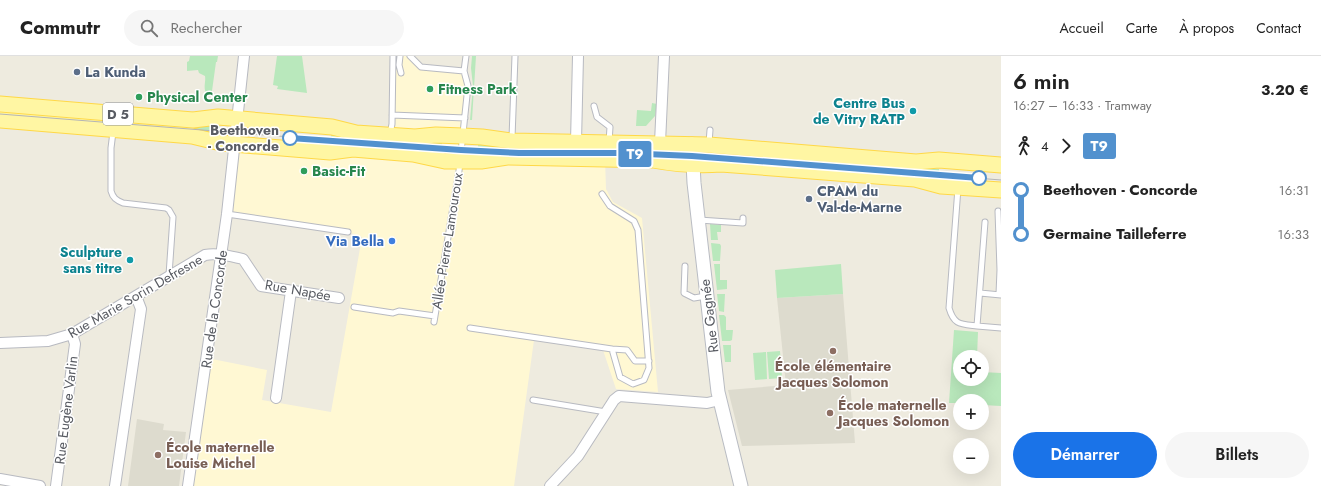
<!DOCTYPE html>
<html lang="fr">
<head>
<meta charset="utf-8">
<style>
	body { margin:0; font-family:Jost,sans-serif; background:#f6f6f6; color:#222; height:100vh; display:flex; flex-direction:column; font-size:15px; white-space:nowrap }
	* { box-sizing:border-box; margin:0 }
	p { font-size:13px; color:#767676 }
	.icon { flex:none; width:22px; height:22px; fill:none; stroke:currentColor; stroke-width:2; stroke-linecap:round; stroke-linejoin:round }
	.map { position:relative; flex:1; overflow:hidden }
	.side { display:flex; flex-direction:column; background:#fff; width:320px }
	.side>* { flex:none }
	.badge { padding:0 8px; border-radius:3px; font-size:14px; line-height:26px }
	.tools { position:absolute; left:953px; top:294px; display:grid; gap:8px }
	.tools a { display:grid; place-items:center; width:36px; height:36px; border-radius:50%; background:#fff; box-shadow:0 4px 16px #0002; font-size:20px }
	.map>.badge { position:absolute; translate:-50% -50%; box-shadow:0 0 0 2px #fff }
	.legs { display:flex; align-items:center; gap:6px; height:44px; padding:0 12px; font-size:13px }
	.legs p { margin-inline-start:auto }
	.head { display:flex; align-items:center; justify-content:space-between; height:68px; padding:0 12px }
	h1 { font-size:22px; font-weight:600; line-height:30px }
	.button { display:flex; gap:8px; margin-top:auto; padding:8px 12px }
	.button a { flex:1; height:46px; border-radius:24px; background:#1a73e8; color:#fff; font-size:16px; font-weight:600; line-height:46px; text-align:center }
	.button a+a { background:#f6f6f6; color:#222 }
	ul { padding:0 12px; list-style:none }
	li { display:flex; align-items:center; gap:14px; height:44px; font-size:15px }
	li i { display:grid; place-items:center; width:6px; height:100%; margin:0 5px; background:currentColor }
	li i::after { content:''; width:10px; height:10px; margin:-5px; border:3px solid; border-radius:50%; background:#fff }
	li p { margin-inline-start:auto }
	li:first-child i { background:linear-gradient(#0000 50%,currentColor 0) }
	li:last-child i { background:linear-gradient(currentColor 50%,#0000 0) }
	header { display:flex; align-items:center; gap:24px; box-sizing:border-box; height:56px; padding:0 20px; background:#fff; border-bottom:1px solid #e0e0e0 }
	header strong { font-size:19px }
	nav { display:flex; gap:22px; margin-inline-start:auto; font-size:14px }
	.search { width:280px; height:36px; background:#f6f6f6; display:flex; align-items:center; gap:10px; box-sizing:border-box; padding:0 14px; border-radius:22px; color:#767676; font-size:15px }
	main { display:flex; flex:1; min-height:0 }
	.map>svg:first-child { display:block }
	.commercial { fill:#fff8d3 }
	.education { fill:#dddbce }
	.green { fill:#b9e8bc }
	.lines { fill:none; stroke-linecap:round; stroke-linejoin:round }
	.lane-casing { stroke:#b8bac1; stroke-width:7 }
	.street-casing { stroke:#b8bac1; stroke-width:12 }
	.secondary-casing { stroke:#b9bcc3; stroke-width:15 }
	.primary-casing { stroke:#ffd847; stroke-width:17 }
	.lane { stroke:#fff; stroke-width:5 }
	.street { stroke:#fff; stroke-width:10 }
	.secondary { stroke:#fff; stroke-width:13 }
	.primary { stroke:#fff6a3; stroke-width:15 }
	.tram { stroke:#b4b5b6; stroke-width:1 }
	.line-1-casing { stroke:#fff; stroke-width:9 }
	.line-1 { stroke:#5291ce; stroke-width:6 }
	.service-dot { fill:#5c6f8a; stroke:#fff; stroke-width:1.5 }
	.leisure-dot { fill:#2e9e5b; stroke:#fff; stroke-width:1.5 }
	.culture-dot { fill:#0f9aa8; stroke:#fff; stroke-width:1.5 }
	.stop-1-dot { fill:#fff; stroke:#5291ce; stroke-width:2 }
	.shop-dot { fill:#3f7fe0; stroke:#fff; stroke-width:1.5 }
	.education-dot { fill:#8d6e63; stroke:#fff; stroke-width:1.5 }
	.labels { text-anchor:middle; stroke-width:3; stroke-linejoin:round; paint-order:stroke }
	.shield { fill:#fff; stroke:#8b8d92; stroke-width:1 }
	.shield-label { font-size:13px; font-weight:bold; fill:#595c63 }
	.service-label { font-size:14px; font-weight:bold; fill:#4e5e75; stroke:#fff; text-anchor:start }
	.leisure-label { font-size:14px; font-weight:bold; fill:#27864d; stroke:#fff; text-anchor:start }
	.culture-label { font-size:14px; font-weight:bold; fill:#0d838f; stroke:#fff; text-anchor:end }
	.stop-label { font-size:14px; font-weight:bold; fill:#595c63; stroke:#fff; text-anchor:end }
	.shop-label { font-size:14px; font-weight:bold; fill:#366cbe; stroke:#fff; text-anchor:end }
	.street-label { font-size:14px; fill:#595c63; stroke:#fff }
	.education-label { font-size:14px; font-weight:bold; fill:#785e54; stroke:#fff; text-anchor:start }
</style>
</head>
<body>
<header>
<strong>Commutr</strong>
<div class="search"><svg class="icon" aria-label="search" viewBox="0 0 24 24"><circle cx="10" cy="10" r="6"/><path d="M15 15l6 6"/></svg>Rechercher</div>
<nav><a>Accueil</a><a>Carte</a><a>À propos</a><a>Contact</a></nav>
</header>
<main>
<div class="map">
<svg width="1001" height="430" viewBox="0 0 1001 430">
	<rect width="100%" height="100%" fill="#eeebdf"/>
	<!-- commercial -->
	<path class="commercial" d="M393,0H410L421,10L464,15L467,23L460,105L605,103L606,133L613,146L642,162L658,336L616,333L603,294L534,284L514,430H188L207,302L267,314L262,344L331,356L362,181L348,176L227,158L235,88L388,96Z"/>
	<!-- education -->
	<path class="education" d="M843,238L855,387L742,390L728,334L786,329L777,242Z
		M137,363L164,368L163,374L186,376L179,430H128Z"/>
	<!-- green -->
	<path class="green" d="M190,0H218L217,6H216L212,35H206V38C203,30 206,26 205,20L199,17L198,14L187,15V6L189,5Z
		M277,0H302L307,37L277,33L278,30L273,29Z
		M472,0H476L472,64H470L473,30L471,12Z
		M652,47L657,48L655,60L646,70H636L637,54L651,55Z
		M0,52L220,70V78L0,61Z
		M331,79L442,87V95L330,87Z
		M478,88L674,92V101L478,97Z
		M708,94L939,113V121L707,102Z
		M710,168L721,169V176H717L718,184H711Z
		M711,187L720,188L721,190L720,205H713Z
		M714,208H720V224H727V233L717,234Z
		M841,208L843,238L777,242L775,214Z
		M717,238H725L724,256L719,255Z
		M719,259H724L726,261V274H733L732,284L730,285H722Z
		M954,274L978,276L977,301H960V323H982V316L1001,317V350L982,349V345H960V347H949Z
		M723,289H731V306H725Z
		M780,295L782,322L769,323L767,296Z
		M766,296L767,323L755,324L753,297Z"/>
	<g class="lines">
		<defs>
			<path id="lane" d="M400,0L399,9L401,17
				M410,0L421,11L464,15
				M594,50L597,61L610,71L609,86
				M392,59L465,62
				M113,76L111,92V135C113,142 116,144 123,147L166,152L169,154L173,161L169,219
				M390,78L392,68L393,0
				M512,82L515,0
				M709,87L710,74
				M958,132L949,252C954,269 960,268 977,270
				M998,155L1000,214L999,238
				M227,158L348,176
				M699,164L743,167V162
				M985,166L977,270L1001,272
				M685,210L684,237L694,242L706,240
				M980,237L1001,239
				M354,251L393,257L399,255L435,260
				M434,266L459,115L468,30L464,15L466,0
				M470,272L612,293L620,321L633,328L644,324L649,312L638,174L634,165L610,150L602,138
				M612,293L627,294L635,305H649
				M533,344L606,356"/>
			<path id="street" d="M576,86L578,0
				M660,87L664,0
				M0,287L48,285L72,278L205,199C217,197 230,200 243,203L261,230L339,242
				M276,342L291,235
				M0,423L40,430
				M56,430L75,288L72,278
				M115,430L141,253L136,240
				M188,430L227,158L244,0
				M550,430L578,400L614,344L619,340L707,347L720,344"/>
			<path id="secondary" d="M692,88L694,127L718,336L741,430"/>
			<path id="primary" d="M0,48L193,64L218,61L332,71L356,77L415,81L436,79L463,80L482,81L512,85L709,89L916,106L939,104L1001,109
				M0,64L192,80L221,87L330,96L353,93L413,98L445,105H481L507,101L653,104C675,108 698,110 721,108L915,123L941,130L1001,134"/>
		</defs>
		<!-- lane casing -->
		<use href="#lane" class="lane-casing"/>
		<!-- street casing -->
		<use href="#street" class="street-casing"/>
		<!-- secondary casing -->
		<use href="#secondary" class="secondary-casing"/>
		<!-- primary casing -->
		<use href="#primary" class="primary-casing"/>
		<!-- lane -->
		<use href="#lane" class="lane"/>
		<!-- street -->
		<use href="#street" class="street"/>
		<!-- secondary -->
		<use href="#secondary" class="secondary"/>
		<!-- primary -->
		<use href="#primary" class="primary"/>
		<!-- tram -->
		<path class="tram" d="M0,58L442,93L519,97H623L692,100L1001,124"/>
	</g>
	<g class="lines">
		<defs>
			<path id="line-1" d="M290,82L461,94L519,97H623L692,100L979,122"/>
		</defs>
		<!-- line-1 casing -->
		<use href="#line-1" class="line-1-casing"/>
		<!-- line-1 -->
		<use href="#line-1" class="line-1"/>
	</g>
	<!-- markers -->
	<g class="service-dot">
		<circle cx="77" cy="16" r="4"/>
		<circle cx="809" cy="143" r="4"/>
	</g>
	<g class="leisure-dot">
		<circle cx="430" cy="33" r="4"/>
		<circle cx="139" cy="41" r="4"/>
		<circle cx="304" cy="115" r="4"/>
	</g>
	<g class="culture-dot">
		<circle cx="913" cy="55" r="4"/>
		<circle cx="130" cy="204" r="4"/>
	</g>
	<g class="stop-1-dot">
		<circle cx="290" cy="82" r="7"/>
		<circle cx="979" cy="122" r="7"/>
	</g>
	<circle class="shop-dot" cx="392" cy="185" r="4"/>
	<g class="education-dot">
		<circle cx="833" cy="295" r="4"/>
		<circle cx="830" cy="357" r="4"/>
		<circle cx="158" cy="399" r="4"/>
	</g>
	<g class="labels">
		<!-- shield labels -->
		<rect class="shield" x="103" y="47" width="30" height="22" rx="3"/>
		<g class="shield-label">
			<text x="118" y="63">D 5</text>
		</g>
		<!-- service labels -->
		<g class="service-label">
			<text x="85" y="21">La Kunda</text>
			<text x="817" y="140">CPAM du<tspan x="817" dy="16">Val-de-Marne</tspan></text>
		</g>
		<!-- leisure labels -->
		<g class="leisure-label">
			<text x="438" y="38">Fitness Park</text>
			<text x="147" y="46">Physical Center</text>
			<text x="312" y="120">Basic-Fit</text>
		</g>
		<!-- culture labels -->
		<g class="culture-label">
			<text x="905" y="52">Centre Bus<tspan x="905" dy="16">de Vitry RATP</tspan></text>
			<text x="122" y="201">Sculpture<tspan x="122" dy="16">sans titre</tspan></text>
		</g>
		<!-- stop labels -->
		<g class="stop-label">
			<text x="279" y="79">Beethoven<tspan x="279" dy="16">- Concorde</tspan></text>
		</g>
		<!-- shop labels -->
		<g class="shop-label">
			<text x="384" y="190">Via Bella</text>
		</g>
		<!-- street labels -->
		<g class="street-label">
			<text transform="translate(447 185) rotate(-81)" y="5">Allée Pierre Lamouroux</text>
			<text transform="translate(298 234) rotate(10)" y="5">Rue Napée</text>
			<text transform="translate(135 240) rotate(-30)" y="5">Rue Marie Sorin Defresne</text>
			<text transform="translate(214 253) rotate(-82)" y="5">Rue de la Concorde</text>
			<text transform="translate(709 260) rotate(-97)" y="5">Rue Gagnée</text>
			<text transform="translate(66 354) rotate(-83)" y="5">Rue Eugène Varlin</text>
		</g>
		<!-- education labels -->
		<g class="education-label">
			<text x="833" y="315" text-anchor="middle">École élémentaire<tspan x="833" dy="16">Jacques Solomon</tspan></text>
			<text x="838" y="354">École maternelle<tspan x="838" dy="16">Jacques Solomon</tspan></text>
			<text x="166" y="396">École maternelle<tspan x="166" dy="16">Louise Michel</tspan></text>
		</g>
	</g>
</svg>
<div class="tools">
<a><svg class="icon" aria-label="locate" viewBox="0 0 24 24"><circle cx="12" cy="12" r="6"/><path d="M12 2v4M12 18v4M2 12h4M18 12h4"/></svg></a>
<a>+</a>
<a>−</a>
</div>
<b class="badge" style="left:635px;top:98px;background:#5291ce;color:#fff">T9</b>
</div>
<section class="side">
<div class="head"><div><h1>6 min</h1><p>16:27 – 16:33 · Tramway</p></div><b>3.20 €</b></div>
<div class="legs"><svg class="icon" aria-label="walk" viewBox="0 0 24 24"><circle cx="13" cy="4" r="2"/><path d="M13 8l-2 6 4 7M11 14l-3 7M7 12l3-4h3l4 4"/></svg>4<svg class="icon" aria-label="forward" viewBox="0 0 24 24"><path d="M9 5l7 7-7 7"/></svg><b class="badge" style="background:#5291ce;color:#fff">T9</b></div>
<ul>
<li><i style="color:#5291ce"></i><b>Beethoven - Concorde</b><p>16:31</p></li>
<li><i style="color:#5291ce"></i><b>Germaine Tailleferre</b><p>16:33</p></li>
</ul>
<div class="button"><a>Démarrer</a><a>Billets</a></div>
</section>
</main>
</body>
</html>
